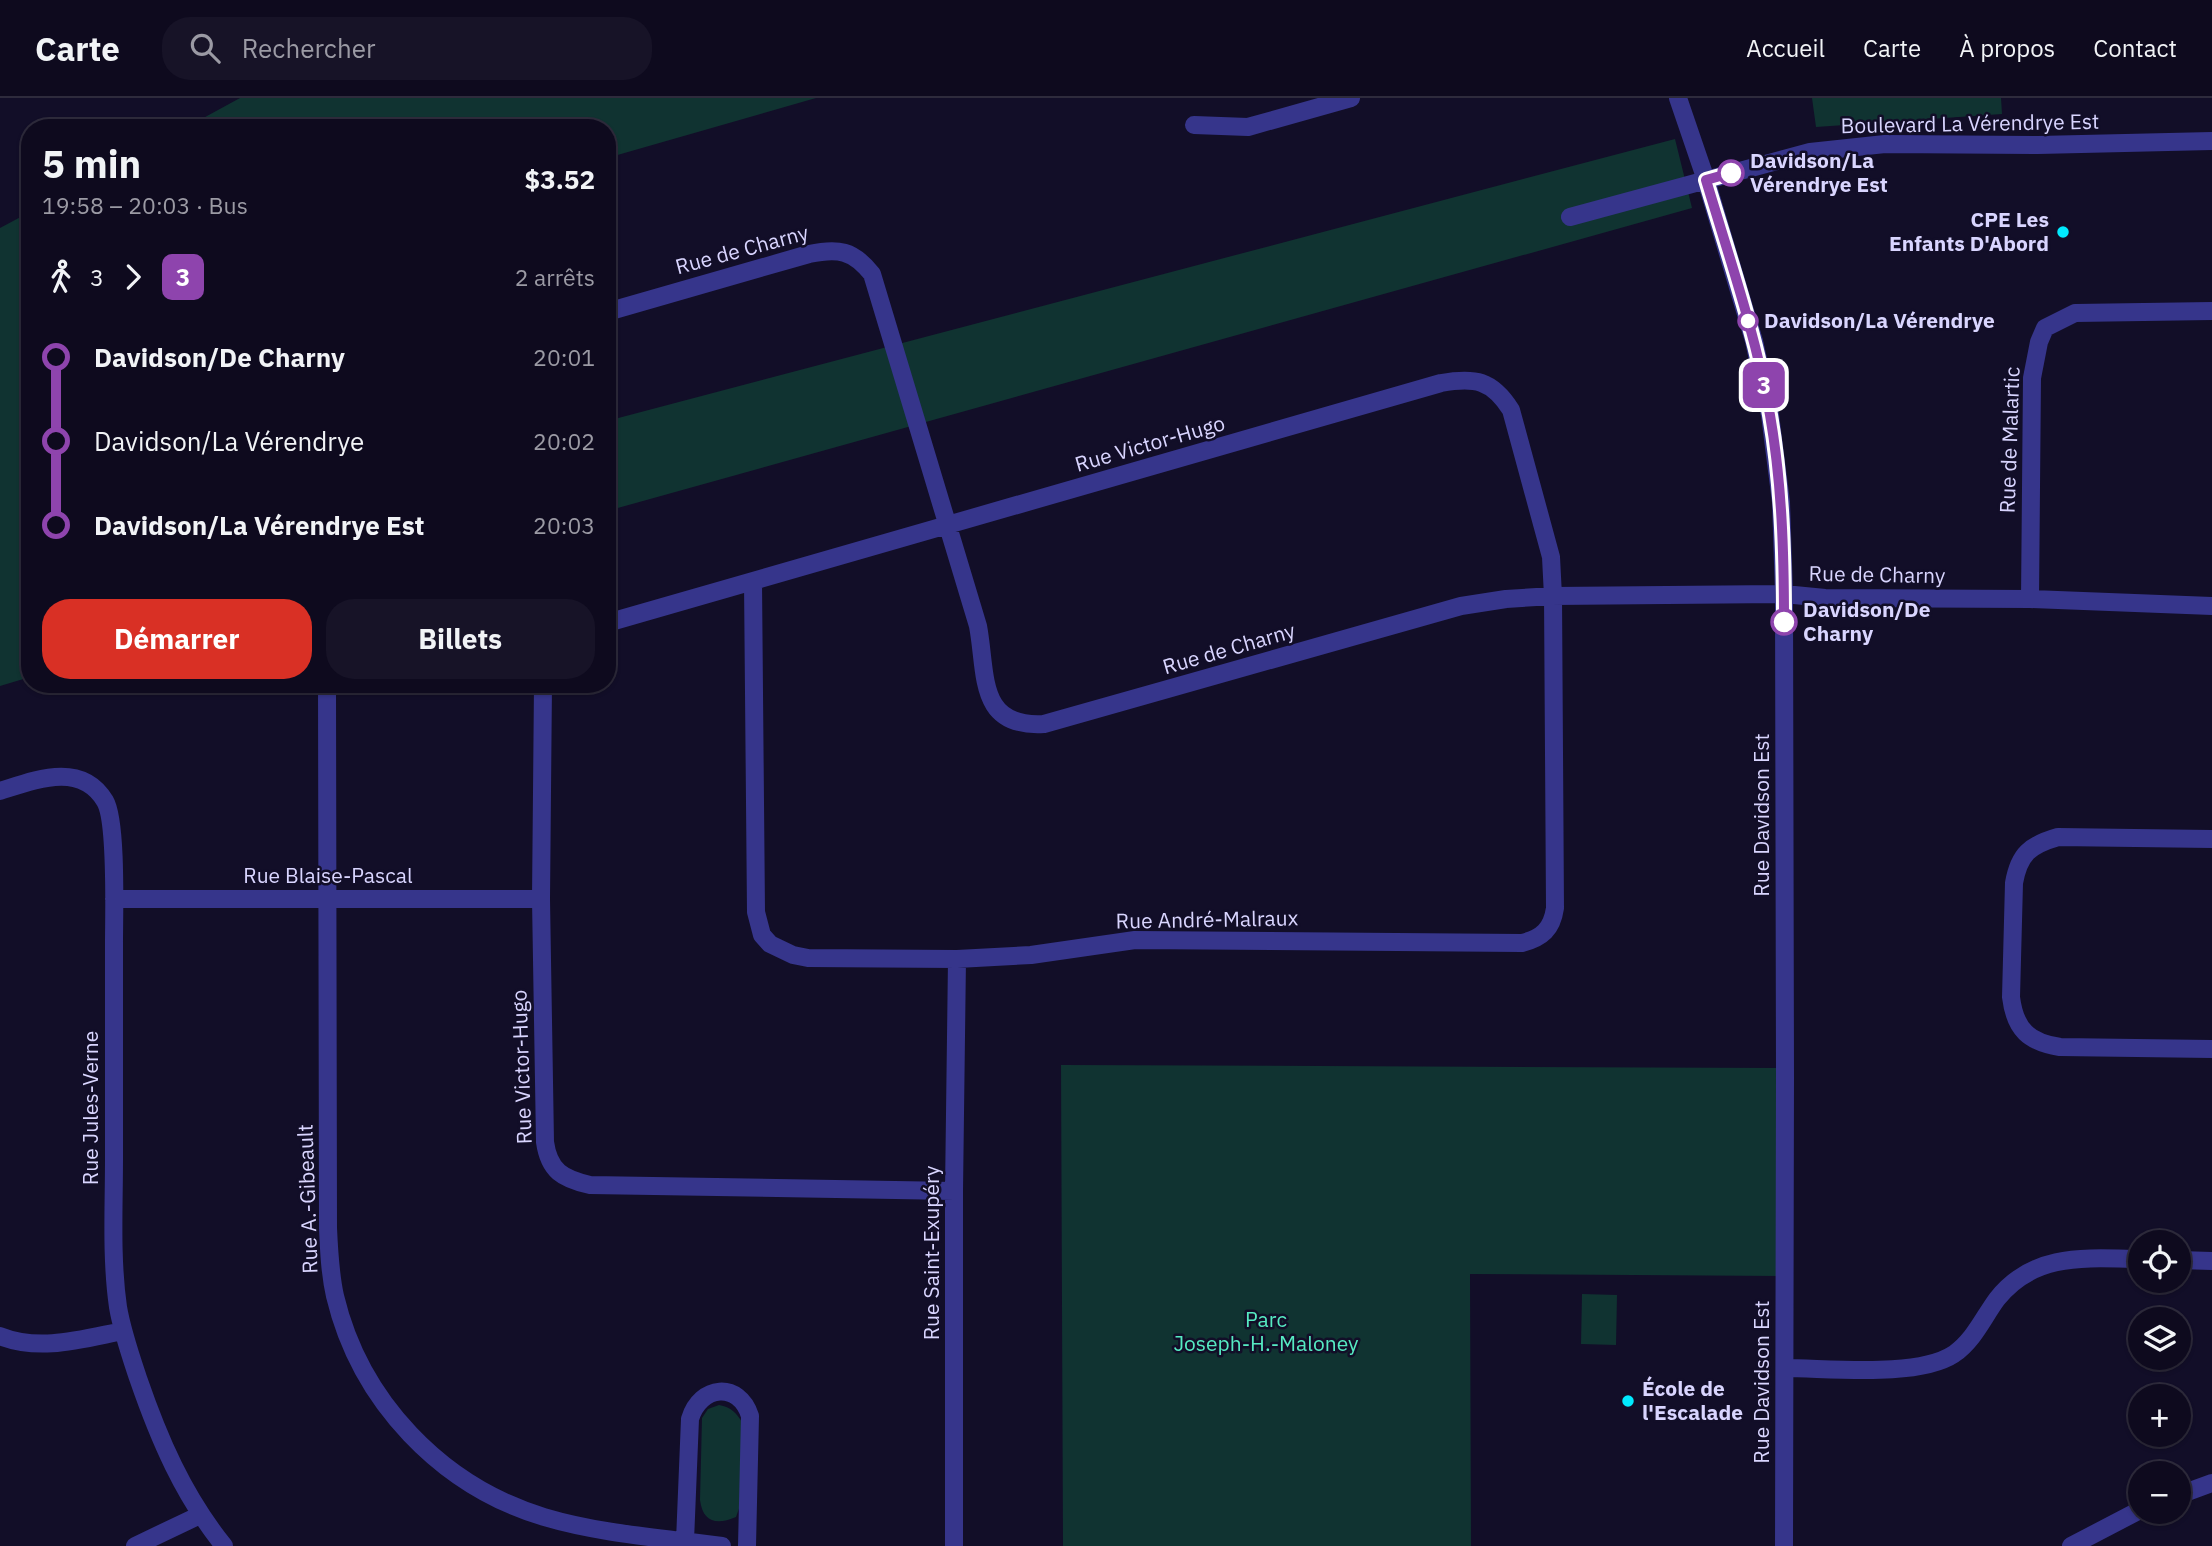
<!DOCTYPE html>
<html lang="fr">
<head>
<meta charset="utf-8">
<style>
	body { margin:0; font-family:"IBM Plex Sans",sans-serif; background:#171327; color:#f1f3f6; height:100vh; display:flex; flex-direction:column; font-size:26px; white-space:nowrap }
	* { box-sizing:border-box; margin:0 }
	p { font-size:23px; color:#9b9aa4 }
	.icon { flex:none; width:38px; height:38px; fill:none; stroke:currentColor; stroke-width:2; stroke-linecap:round; stroke-linejoin:round }
	.map { position:relative; flex:1; overflow:hidden }
	.panel { position:absolute; left:21px; top:21px; width:595px; height:574px; display:flex; flex-direction:column; background:#0e0a1e; border-radius:28px; box-shadow:0 2px 5px #0004,0 0 0 2px #2e2b3c }
	.panel>* { flex:none }
	.badge { padding:0 14px; border-radius:10px; font-size:24px; line-height:46px }
	.buttons { position:absolute; left:2128px; top:1132px; display:grid; gap:14px }
	.buttons a { display:grid; place-items:center; width:63px; height:63px; border-radius:50%; background:#0e0a1e; box-shadow:0 2px 5px #0004,0 0 0 2px #2e2b3c; font-size:35px }
	.map>.badge { position:absolute; translate:-50% -50%; box-shadow:0 0 0 4px #fff }
	.legs { display:flex; align-items:center; gap:10px; height:77px; padding:0 21px; font-size:23px }
	.legs p { margin-inline-start:auto }
	.head { display:flex; align-items:center; justify-content:space-between; height:119px; padding:0 21px }
	h1 { font-size:38px; font-weight:700; line-height:52px }
	.cta { display:flex; gap:14px; margin-top:auto; padding:14px 21px }
	.cta a { flex:1; height:80px; border-radius:28px; background:#d93025; color:#fff; font-size:28px; font-weight:700; line-height:80px; text-align:center }
	.cta a+a { background:#171327; color:#f1f3f6 }
	ul { padding:0 21px; list-style:none }
	li { display:flex; align-items:center; gap:24px; height:84px; font-size:26px }
	li i { display:grid; place-items:center; width:10px; height:100%; margin:0 9px; background:currentColor }
	li i::after { content:''; width:18px; height:18px; margin:-9px; border:5px solid; border-radius:50%; background:#0e0a1e }
	li p { margin-inline-start:auto }
	li:first-child i { background:linear-gradient(#0000 50%,currentColor 0) }
	li:last-child i { background:linear-gradient(currentColor 50%,#0000 0) }
	header { display:flex; align-items:center; gap:42px; box-sizing:border-box; height:98px; padding:0 35px; background:#0e0a1e; border-bottom:2px solid #2e2b3c }
	header strong { font-size:33px }
	nav { display:flex; gap:38px; margin-inline-start:auto; font-size:24px }
	.search { width:490px; height:63px; background:#171327; display:flex; align-items:center; gap:18px; box-sizing:border-box; padding:0 24px; border-radius:28px; color:#9b9aa4; font-size:26px }
	.map>svg:first-child { display:block }
	.green { fill:#103331 }
	.lines { fill:none; stroke-linecap:round; stroke-linejoin:round }
	.minor { stroke:#36358b; stroke-width:18 }
	.line-1-casing { stroke:#fff; stroke-width:16 }
	.line-1 { stroke:#8e44ad; stroke-width:10 }
	.stop-1-dot { fill:#fff; stroke:#8e44ad; stroke-width:3.5 }
	.poi-dot { fill:#01eaff; stroke:#120e28; stroke-width:2.5 }
	.labels { text-anchor:middle; stroke-width:5; stroke-linejoin:round; paint-order:stroke }
	.street-label { font-size:21px; fill:#d9d5ff; stroke:#120e28 }
	.stop-label { font-size:21px; font-weight:bold; fill:#d9d5ff; stroke:#120e28; text-anchor:start }
	.poi-label { font-size:21px; font-weight:bold; fill:#d9d5ff; stroke:#120e28; text-anchor:end }
	.park-label { font-size:21px; fill:#56eac2; stroke:#120e28 }
</style>
</head>
<body>
<header>
<strong>Carte</strong>
<div class="search"><svg class="icon" aria-label="search" viewBox="0 0 24 24"><circle cx="10" cy="10" r="6"/><path d="M15 15l6 6"/></svg>Rechercher</div>
<nav><a>Accueil</a><a>Carte</a><a>À propos</a><a>Contact</a></nav>
</header>
<div class="map">
<svg width="2212" height="1448" viewBox="0 0 2212 1448">
	<rect width="100%" height="100%" fill="#120e28"/>
	<!-- green -->
	<path class="green" d="M240,0H816L607,60V30H185Z
		M1812,0H2001L2002,16L1816,29Z
		M1675,41L1692,110L607,413V323Z
		M30,114V579L0,588V130Z
		M1061,967L1785,970L1786,1178L1470,1176L1471,1448H1063Z
		M1582,1196L1617,1197L1616,1247L1581,1246Z
		M719,1307C731,1309 737,1315 743,1326L741,1405L736,1419C717,1427 703,1425 700,1402L702,1320L708,1311Z"/>
	<g class="lines">
		<!-- minor -->
		<path class="minor" d="M1678,0L1706,82L1754,243L1770,317L1781,404L1784,496L1785,979L1784,1448
			M1194,27L1248,29L1351,0
			M1570,119L1810,54L1885,46L2038,47L2212,43
			M607,214L809,156C838,150 853,152 872,176L978,528C987,576 977,630 1044,626L1461,508L1506,501L1553,498L1784,496L1825,500L2030,501L2212,508
			M2030,501L2032,280L2039,244L2045,230L2075,215L2212,213
			M607,525L1441,285C1475,279 1492,282 1511,312L1551,459L1553,498L1555,810C1552,831 1542,840 1522,845L1135,842L1031,857L957,861L808,860L793,857L770,846L762,837L756,814L753,484
			M327,586L328,1130C329,1153 330,1176 335,1198C360,1303 441,1388 544,1419C601,1436 663,1440 722,1448
			M543,586L541,801L545,1044C549,1073 563,1081 590,1087L954,1093
			M0,693C35,682 81,663 105,703C117,723 114,816 114,844C114,917 114,989 114,1061C114,1110 111,1160 118,1209C122,1233 130,1256 138,1280C159,1341 183,1397 224,1448
			M2212,741L2058,739C2030,747 2019,756 2014,785L2011,899C2015,932 2029,944 2060,949L2212,951
			M114,801H541
			M2179,1162L2212,1163
			M0,1238C40,1254 82,1241 123,1233
			M1785,1270C1829,1270 1918,1280 1954,1256C1974,1242 1983,1220 1997,1201C2034,1154 2087,1160 2140,1161
			M2179,1397L2212,1385
			M685,1443L690,1321C700,1287 739,1283 750,1318L747,1448
			M135,1448L200,1417
			M954,1448V1093L957,861
			M2071,1448L2140,1412"/>
	</g>
	<g class="lines">
		<defs>
			<path id="line-1" d="M1731,75L1706,82C1729,159 1756,237 1770,317C1782,386 1784,455 1784,524"/>
		</defs>
		<!-- line-1 casing -->
		<use href="#line-1" class="line-1-casing"/>
		<!-- line-1 -->
		<use href="#line-1" class="line-1"/>
	</g>
	<!-- markers -->
	<g class="stop-1-dot">
		<circle cx="1731" cy="75" r="12"/>
		<circle cx="1748" cy="223" r="9"/>
		<circle cx="1784" cy="524" r="12"/>
	</g>
	<g class="poi-dot">
		<circle cx="2063" cy="134" r="7"/>
		<circle cx="1628" cy="1303" r="7"/>
	</g>
	<g class="labels">
		<!-- street labels -->
		<g class="street-label">
			<text transform="translate(1970 26) rotate(-1)" y="7">Boulevard La Vérendrye Est</text>
			<text transform="translate(742 152) rotate(-15)" y="7">Rue de Charny</text>
			<text transform="translate(2010 342) rotate(-88)" y="7">Rue de Malartic</text>
			<text transform="translate(1150 346) rotate(-16)" y="7">Rue Victor-Hugo</text>
			<text transform="translate(1877 477) rotate(1)" y="7">Rue de Charny</text>
			<text transform="translate(1229 551) rotate(-16)" y="7">Rue de Charny</text>
			<text transform="translate(1762 717) rotate(-90)" y="7">Rue Davidson Est</text>
			<text x="328" y="785">Rue Blaise-Pascal</text>
			<text transform="translate(1207 822) rotate(-1)" y="7">Rue André-Malraux</text>
			<text transform="translate(522 969) rotate(-92)" y="7">Rue Victor-Hugo</text>
			<text transform="translate(91 1010) rotate(-90)" y="7">Rue Jules-Verne</text>
			<text transform="translate(308 1101) rotate(-92)" y="7">Rue A.-Gibeault</text>
			<text transform="translate(932 1155) rotate(-90)" y="7">Rue Saint-Exupéry</text>
			<text transform="translate(1762 1284) rotate(-90)" y="7">Rue Davidson Est</text>
		</g>
		<!-- stop labels -->
		<g class="stop-label">
			<text x="1750" y="70">Davidson/La<tspan x="1750" dy="24">Vérendrye Est</tspan></text>
			<text x="1764" y="230">Davidson/La Vérendrye</text>
			<text x="1803" y="519">Davidson/De<tspan x="1803" dy="24">Charny</tspan></text>
		</g>
		<!-- poi labels -->
		<g class="poi-label">
			<text x="2049" y="129">CPE Les<tspan x="2049" dy="24">Enfants D'Abord</tspan></text>
			<text x="1642" y="1298" text-anchor="start">École de<tspan x="1642" dy="24">l'Escalade</tspan></text>
		</g>
		<!-- park labels -->
		<g class="park-label">
			<text x="1266" y="1229">Parc<tspan x="1266" dy="24">Joseph-H.-Maloney</tspan></text>
		</g>
	</g>
</svg>
<div class="buttons">
<a><svg class="icon" aria-label="locate" viewBox="0 0 24 24"><circle cx="12" cy="12" r="6"/><path d="M12 2v4M12 18v4M2 12h4M18 12h4"/></svg></a>
<a><svg class="icon" aria-label="layers" viewBox="0 0 24 24"><path d="M12 4l9 5-9 5-9-5zM3 14l9 5 9-5"/></svg></a>
<a>+</a>
<a>−</a>
</div>
<b class="badge" style="left:1764px;top:287px;background:#8e44ad;color:#fff">3</b>
<section class="panel">
<div class="head"><div><h1>5 min</h1><p>19:58 – 20:03 · Bus</p></div><b>$3.52</b></div>
<div class="legs"><svg class="icon" aria-label="walk" viewBox="0 0 24 24"><circle cx="13" cy="4" r="2"/><path d="M13 8l-2 6 4 7M11 14l-3 7M7 12l3-4h3l4 4"/></svg>3<svg class="icon" aria-label="forward" viewBox="0 0 24 24"><path d="M9 5l7 7-7 7"/></svg><b class="badge" style="background:#8e44ad;color:#fff">3</b><p>2 arrêts</p></div>
<ul>
<li><i style="color:#8e44ad"></i><b>Davidson/De Charny</b><p>20:01</p></li>
<li><i style="color:#8e44ad"></i><span>Davidson/La Vérendrye</span><p>20:02</p></li>
<li><i style="color:#8e44ad"></i><b>Davidson/La Vérendrye Est</b><p>20:03</p></li>
</ul>
<div class="cta"><a>Démarrer</a><a>Billets</a></div>
</section>
</div>
</body>
</html>
